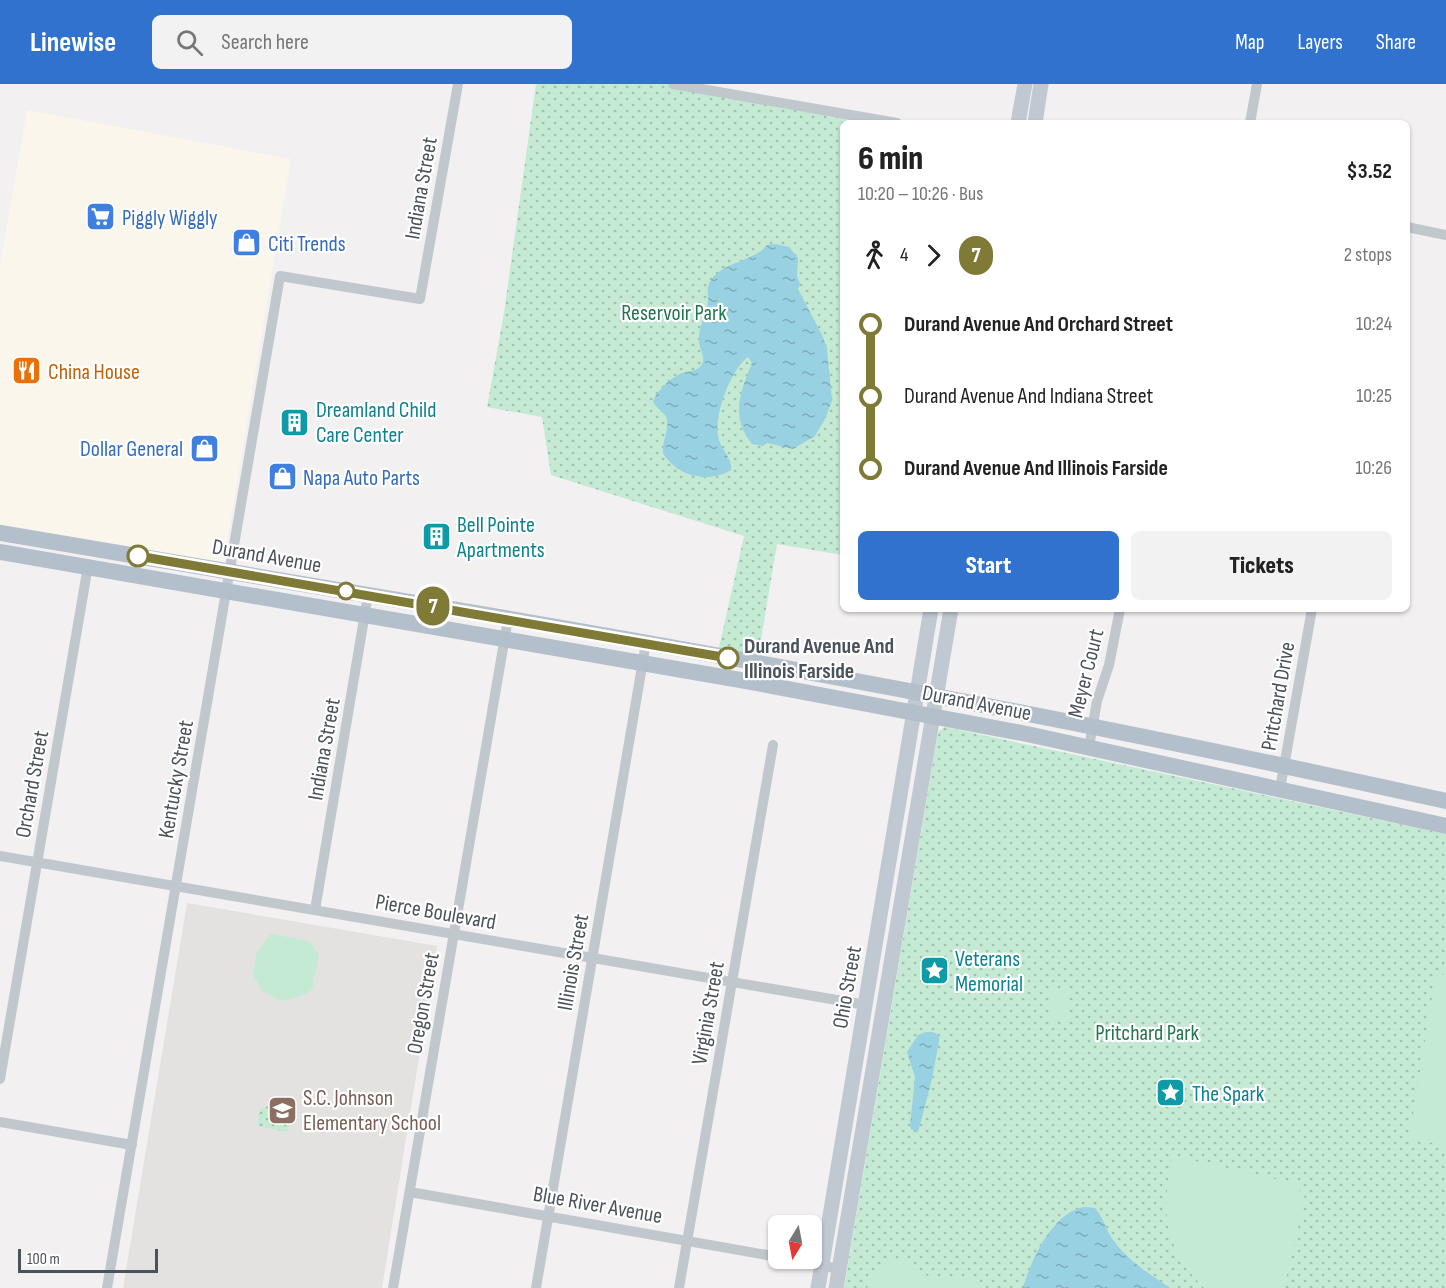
<!DOCTYPE html>
<html lang="en">
<head>
<meta charset="utf-8">
<style>
	body { margin:0; font-family:"Sofia Sans Condensed",sans-serif; background:#f2f2f2; color:#222; height:100vh; display:flex; flex-direction:column; font-size:22px; white-space:nowrap }
	* { box-sizing:border-box; margin:0 }
	p { font-size:20px; color:#767676 }
	.icon { flex:none; width:33px; height:33px; fill:none; stroke:currentColor; stroke-width:2; stroke-linecap:round; stroke-linejoin:round }
	.map { position:relative; flex:1; overflow:hidden }
	.details { position:absolute; left:840px; top:36px; width:570px; height:492px; display:flex; flex-direction:column; background:#fff; border-radius:9px; box-shadow:0 2px 4px #0004 }
	.details>* { flex:none }
	.badge { padding:0 12px; border-radius:20px; font-size:21px; line-height:39px }
	.needle { width:39px; rotate:190deg }
	.fabs { position:absolute; left:768px; top:1131px; display:grid; gap:12px }
	.fabs a { display:grid; place-items:center; width:54px; height:54px; border-radius:9px; background:#fff; box-shadow:0 2px 4px #0004; font-size:30px }
	.scale { position:absolute; left:18px; bottom:15px; width:140px; box-sizing:border-box; padding-left:6px; border:3px solid #4a535b; border-top:0; font-size:16px; line-height:21px; white-space:nowrap; color:#4a535b; -webkit-text-stroke:4px #fff; paint-order:stroke }
	.map>.badge { position:absolute; translate:-50% -50%; box-shadow:0 0 0 3px #fff }
	.legs { display:flex; align-items:center; gap:9px; height:66px; padding:0 18px; font-size:20px }
	.legs p { margin-inline-start:auto }
	.head { display:flex; align-items:center; justify-content:space-between; height:102px; padding:0 18px }
	h1 { font-size:33px; font-weight:800; line-height:45px }
	.button { display:flex; gap:12px; margin-top:auto; padding:12px 18px }
	.button a { flex:1; height:69px; border-radius:9px; background:#3072cd; color:#fff; font-size:24px; font-weight:800; line-height:69px; text-align:center }
	.button a+a { background:#f2f2f2; color:#222 }
	ul { padding:0 18px; list-style:none }
	li { display:flex; align-items:center; gap:21px; height:72px; font-size:22px }
	li i { display:grid; place-items:center; width:9px; height:100%; margin:0 8px; background:currentColor }
	li i::after { content:''; width:15px; height:15px; margin:-8px; border:4px solid; border-radius:50%; background:#fff }
	li p { margin-inline-start:auto }
	li:first-child i { background:linear-gradient(#0000 50%,currentColor 0) }
	li:last-child i { background:linear-gradient(currentColor 50%,#0000 0) }
	header { display:flex; align-items:center; gap:36px; box-sizing:border-box; height:84px; padding:0 30px; background:#3072cd; color:#fff }
	header strong { font-size:28px }
	nav { display:flex; gap:33px; margin-inline-start:auto; font-size:21px }
	.search { width:420px; height:54px; background:#f2f2f2; display:flex; align-items:center; gap:15px; box-sizing:border-box; padding:0 21px; border-radius:9px; color:#767676; font-size:22px }
	.map>svg:first-child { display:block }
	.commercial { fill:#faf6ec }
	.education { fill:#e3e2e1 }
	.park { fill:url(#park-dots) }
	.pitch { fill:#c4ead4 }
	.water { fill:url(#water-ripples) }
	.lines { fill:none; stroke-linecap:round; stroke-linejoin:round }
	.street { stroke:#c0c7cd; stroke-width:10 }
	.secondary { stroke:#c0c8d1; stroke-width:15 }
	.primary { stroke:#b3bfcb; stroke-width:16 }
	.line-1-casing { stroke:#fff; stroke-width:14 }
	.line-1 { stroke:#7f7b37; stroke-width:9 }
	.stop-1-dot { fill:#fff; stroke:#7f7b37; stroke-width:3 }
	.labels { text-anchor:middle; stroke-width:4.5; stroke-linejoin:round; paint-order:stroke }
	.street-label { font-size:22px; fill:#4a535b; stroke:#fff }
	.shop-label { font-size:22px; fill:#366cbe; stroke:#fff; text-anchor:start }
	.park-label { font-size:22px; fill:#23754d; stroke:#fff }
	.food-label { font-size:22px; fill:#c56008; stroke:#fff; text-anchor:start }
	.culture-label { font-size:22px; fill:#0d838f; stroke:#fff; text-anchor:start }
	.stop-label { font-size:22px; font-weight:bold; fill:#4a535b; stroke:#fff; text-anchor:start }
	.education-label { font-size:22px; fill:#785e54; stroke:#fff; text-anchor:start }
</style>
</head>
<body>
<header>
<strong>Linewise</strong>
<div class="search"><svg class="icon" aria-label="search" viewBox="0 0 24 24"><circle cx="10" cy="10" r="6"/><path d="M15 15l6 6"/></svg>Search here</div>
<nav><a>Map</a><a>Layers</a><a>Share</a></nav>
</header>
<div class="map">
<svg width="1446" height="1204" viewBox="0 0 1446 1204">
	<defs>
		<pattern id="park-dots" width="8" height="8" patternUnits="userSpaceOnUse" patternTransform="scale(1.5)"><rect width="8" height="8" fill="#c4ead4"/><path d="M2 2h.1M6 6h.1" fill="none" stroke="#a1c0af" stroke-width="1.8" stroke-linecap="round"/></pattern>
		<pattern id="water-ripples" width="26" height="14" patternUnits="userSpaceOnUse" patternTransform="scale(1.5)"><rect width="26" height="14" fill="#97d1e2"/><path d="M2 4q2-2 4 0t4 0M15 11q2-2 4 0t4 0" fill="none" stroke="#7dacba"/></pattern>
	</defs>
	<rect width="100%" height="100%" fill="#f2f0f0"/>
	<!-- commercial -->
	<path class="commercial" d="M27,26L291,75L224,476L216,479L0,440V181Z"/>
	<!-- education -->
	<path class="education" d="M187,819L437,862L382,1204H123Z"/>
	<!-- park -->
	<path class="park" d="M536,0H673L897,39H843V471L777,460L758,573L718,568L744,452L551,391L542,333L487,323L504,229Z
		M945,643L1446,750V1204H844L937,654L939,647Z
		M275,1020L285,1029L291,1030L288,1048L257,1042L260,1025Z"/>
	<!-- pitch -->
	<path class="pitch" d="M271,850L310,857L319,871L312,906L302,912L281,917L262,907L253,891L257,867Z
		M1436,889L1446,891V1061L1409,1055Z
		M1051,907L1067,908V936H1051Z
		M1173,1072L1294,1099L1305,1114L1284,1204H1204C1163,1163 1160,1126 1173,1072Z
		M888,1174L908,1177L920,1188L932,1194L946,1196L979,1192L980,1204H867L873,1192L876,1182L886,1183Z"/>
	<!-- water -->
	<path class="water" d="M775,160L789,163L798,174L797,192L800,200L798,205L822,251L827,264L832,317L825,335L815,352L793,365L767,359L763,362L752,360C730,332 740,309 752,279L748,273C730,286 712,335 719,356C722,366 733,376 731,386C712,398 686,394 671,379C668,376 664,372 663,368C662,357 669,347 667,335C665,328 656,325 653,317C658,306 670,294 682,289C688,287 695,288 700,283C708,275 699,266 699,257C698,244 706,230 708,217C709,212 707,207 708,203C715,178 755,178 767,161Z
		M926,948H933L939,951V957L932,995L918,1048L911,1045L910,1041L915,993L907,968L918,951Z
		M1084,1123L1095,1124C1104,1134 1106,1147 1114,1157C1129,1178 1150,1190 1170,1204H1023C1031,1176 1052,1129 1084,1123Z"/>
	<g class="lines">
		<!-- street -->
		<path class="street" d="M673,0L897,39
			M1250,39L1257,0
			M1407,143L1446,151
			M1089,663L1097,617L1109,581L1120,525
			M1280,705L1312,525
			M0,772L866,921
			M315,826L368,511
			M0,995L88,482
			M0,1038L132,1061
			M410,1108L778,1173
			M786,1174L839,1185
			M107,1204L280,192L420,215L458,0
			M393,1204L508,535
			M536,1204L646,559
			M679,1204L773,661"/>
		<!-- secondary -->
		<path class="secondary" d="M1018,39L1025,0
			M1035,39L1041,0
			M818,1204L931,525
			M836,1204L951,525"/>
		<!-- primary -->
		<path class="primary" d="M0,449C160,477 321,502 481,530C804,585 1126,646 1446,717
			M0,468L746,597L1027,650L1446,742"/>
	</g>
	<g class="lines">
		<defs>
			<path id="line-1" d="M138,472L728,574"/>
		</defs>
		<!-- line-1 casing -->
		<use href="#line-1" class="line-1-casing"/>
		<!-- line-1 -->
		<use href="#line-1" class="line-1"/>
	</g>
	<!-- icons -->
	<defs>
		<symbol id="supermarket-square" viewBox="-11 -11 22 22"><rect x="-9" y="-9" width="18" height="18" rx="4" fill="#3f7fe0" stroke="#fff"/><path d="M-6-5.5h2.5l.6 2H6L4.5 2H-2.5L-4.4-4H-6ZM-1.5 3.2a1.3 1.3 0 1 0 .1 0ZM3 3.2a1.3 1.3 0 1 0 .1 0Z" fill="#fff"/></symbol>
		<symbol id="shop-square" viewBox="-11 -11 22 22"><rect x="-9" y="-9" width="18" height="18" rx="4" fill="#3f7fe0" stroke="#fff"/><path d="M-5-2.5h2.3a2.7 3.5 0 0 1 5.4 0H5L5.5 6h-11ZM-1.5-2.5h3a1.5 2.3 0 0 0-3 0Z" fill="#fff"/></symbol>
		<symbol id="restaurant-square" viewBox="-11 -11 22 22"><rect x="-9" y="-9" width="18" height="18" rx="4" fill="#e8710a" stroke="#fff"/><path d="M-5-6h1v4h1v-4h1v4h1v-4h1v5L-1.5 .5V6h-2V.5L-5-1ZM5-6V6H3V1.5H1.5Q1.5-4 5-6Z" fill="#fff"/></symbol>
		<symbol id="building-square" viewBox="-11 -11 22 22"><rect x="-9" y="-9" width="18" height="18" rx="4" fill="#0f9aa8" stroke="#fff"/><path d="M-4-6H4V6H1V3H-1V6H-4ZM-2.5-4.3h1.7v1.8h-1.7ZM.8-4.3h1.7v1.8H.8ZM-2.5-1h1.7V.8h-1.7ZM.8-1h1.7V.8H.8Z" fill="#fff"/></symbol>
		<symbol id="sight-square" viewBox="-11 -11 22 22"><rect x="-9" y="-9" width="18" height="18" rx="4" fill="#0f9aa8" stroke="#fff"/><path d="M0-6L1.8-2.2L6-1.7L2.9 1.2L3.7 5.4L0 3.3L-3.7 5.4L-2.9 1.2L-6-1.7L-1.8-2.2Z" fill="#fff"/></symbol>
		<symbol id="school-square" viewBox="-11 -11 22 22"><rect x="-9" y="-9" width="18" height="18" rx="4" fill="#8d6e63" stroke="#fff"/><path d="M0-5L7-2L0 1L-7-2ZM-4 1L0 2.5L4 1V4Q0 6-4 4Z" fill="#fff"/></symbol>
	</defs>
	<g fill-rule="evenodd">
		<use href="#supermarket-square" x="84" y="116" width="33" height="33"/>
		<use href="#shop-square" x="230" y="142" width="33" height="33"/>
		<use href="#restaurant-square" x="10" y="270" width="33" height="33"/>
		<use href="#building-square" x="278" y="322" width="33" height="33"/>
		<use href="#shop-square" x="188" y="348" width="33" height="33"/>
		<use href="#shop-square" x="266" y="376" width="33" height="33"/>
		<use href="#building-square" x="420" y="436" width="33" height="33"/>
		<use href="#sight-square" x="918" y="870" width="33" height="33"/>
		<use href="#sight-square" x="1154" y="992" width="33" height="33"/>
		<use href="#school-square" x="266" y="1010" width="33" height="33"/>
	</g>
	<!-- markers -->
	<g class="stop-1-dot">
		<circle cx="138" cy="472" r="10"/>
		<circle cx="346" cy="507" r="8"/>
		<circle cx="728" cy="574" r="10"/>
	</g>
	<g class="labels">
		<!-- street labels -->
		<g class="street-label">
			<text transform="translate(420 104) rotate(-80)" y="8">Indiana Street</text>
			<text transform="translate(267 471) rotate(10)" y="8">Durand Avenue</text>
			<text transform="translate(1085 589) rotate(-76)" y="8">Meyer Court</text>
			<text transform="translate(1277 612) rotate(-80)" y="8">Pritchard Drive</text>
			<text transform="translate(977 618) rotate(11)" y="8">Durand Avenue</text>
			<text transform="translate(323 665) rotate(-80)" y="8">Indiana Street</text>
			<text transform="translate(175 695) rotate(-80)" y="8">Kentucky Street</text>
			<text transform="translate(31 700) rotate(-80)" y="8">Orchard Street</text>
			<text transform="translate(436 827) rotate(10)" y="8">Pierce Boulevard</text>
			<text transform="translate(572 878) rotate(-80)" y="8">Illinois Street</text>
			<text transform="translate(846 903) rotate(-80)" y="8">Ohio Street</text>
			<text transform="translate(422 919) rotate(-80)" y="8">Oregon Street</text>
			<text transform="translate(707 929) rotate(-80)" y="8">Virginia Street</text>
			<text transform="translate(598 1120) rotate(10)" y="8">Blue River Avenue</text>
		</g>
		<!-- shop labels -->
		<g class="shop-label">
			<text x="122" y="141">Piggly Wiggly</text>
			<text x="268" y="167">Citi Trends</text>
			<text x="183" y="372" text-anchor="end">Dollar General</text>
			<text x="303" y="401">Napa Auto Parts</text>
		</g>
		<!-- park labels -->
		<g class="park-label">
			<text x="674" y="236">Reservoir Park</text>
			<text x="1147" y="956">Pritchard Park</text>
		</g>
		<!-- food labels -->
		<g class="food-label">
			<text x="48" y="295">China House</text>
		</g>
		<!-- culture labels -->
		<g class="culture-label">
			<text x="316" y="333">Dreamland Child<tspan x="316" dy="25">Care Center</tspan></text>
			<text x="457" y="448">Bell Pointe<tspan x="457" dy="25">Apartments</tspan></text>
			<text x="955" y="882">Veterans<tspan x="955" dy="25">Memorial</tspan></text>
			<text x="1192" y="1017">The Spark</text>
		</g>
		<!-- stop labels -->
		<g class="stop-label">
			<text x="744" y="569">Durand Avenue And<tspan x="744" dy="25">Illinois Farside</tspan></text>
		</g>
		<!-- education labels -->
		<g class="education-label">
			<text x="303" y="1021">S.C. Johnson<tspan x="303" dy="25">Elementary School</tspan></text>
		</g>
	</g>
</svg>
<div class="fabs">
<a><svg class="needle" viewBox="-14 -14 28 28"><path d="M0-13l5 13h-10z" fill="#e53935"/><path d="M0 13l5-13h-10z" fill="#767676"/></svg></a>
</div>
<div class="scale">100 m</div>
<b class="badge" style="left:433px;top:522px;background:#7f7b37;color:#fff">7</b>
<section class="details">
<div class="head"><div><h1>6 min</h1><p>10:20 – 10:26 · Bus</p></div><b>$3.52</b></div>
<div class="legs"><svg class="icon" aria-label="walk" viewBox="0 0 24 24"><circle cx="13" cy="4" r="2"/><path d="M13 8l-2 6 4 7M11 14l-3 7M7 12l3-4h3l4 4"/></svg>4<svg class="icon" aria-label="forward" viewBox="0 0 24 24"><path d="M9 5l7 7-7 7"/></svg><b class="badge" style="background:#7f7b37;color:#fff">7</b><p>2 stops</p></div>
<ul>
<li><i style="color:#7f7b37"></i><b>Durand Avenue And Orchard Street</b><p>10:24</p></li>
<li><i style="color:#7f7b37"></i><span>Durand Avenue And Indiana Street</span><p>10:25</p></li>
<li><i style="color:#7f7b37"></i><b>Durand Avenue And Illinois Farside</b><p>10:26</p></li>
</ul>
<div class="button"><a>Start</a><a>Tickets</a></div>
</section>
</div>
</body>
</html>
